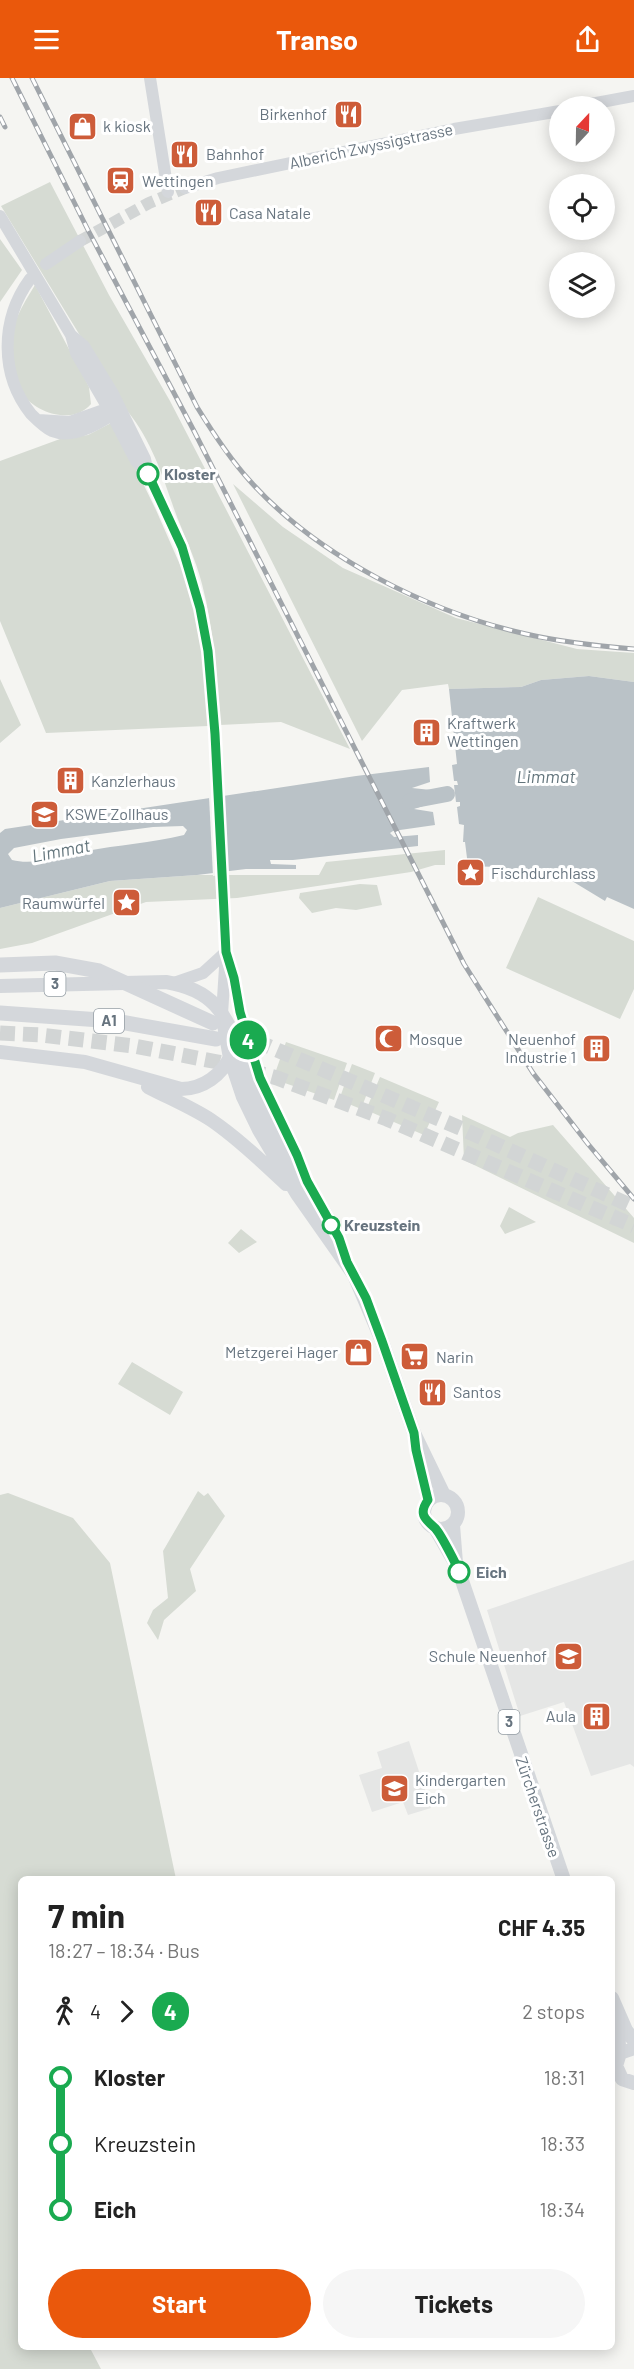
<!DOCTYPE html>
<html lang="en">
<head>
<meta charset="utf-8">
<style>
	body { margin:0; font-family:Barlow,sans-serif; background:#f6f6f6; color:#222; height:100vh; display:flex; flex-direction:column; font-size:22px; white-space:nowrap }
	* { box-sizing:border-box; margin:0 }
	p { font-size:20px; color:#767676 }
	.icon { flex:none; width:33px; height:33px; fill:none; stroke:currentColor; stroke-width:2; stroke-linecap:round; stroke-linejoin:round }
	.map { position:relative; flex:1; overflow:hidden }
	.sheet { position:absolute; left:18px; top:1798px; width:597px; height:474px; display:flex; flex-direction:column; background:#fff; border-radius:9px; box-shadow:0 3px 15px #0003 }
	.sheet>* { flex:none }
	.badge { padding:0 12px; border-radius:20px; font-size:21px; line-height:39px }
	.needle { width:39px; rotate:22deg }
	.controls { position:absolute; left:549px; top:18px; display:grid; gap:12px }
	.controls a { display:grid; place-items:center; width:66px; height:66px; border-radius:50%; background:#fff; box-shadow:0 3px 15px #0003; font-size:30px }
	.map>.badge { position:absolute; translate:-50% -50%; box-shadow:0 0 0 3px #fff }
	.legs { display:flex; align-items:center; gap:9px; height:66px; padding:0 30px; font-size:20px }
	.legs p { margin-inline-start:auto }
	.overview { display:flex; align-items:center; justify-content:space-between; height:102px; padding:0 30px }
	h1 { font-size:33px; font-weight:700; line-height:45px }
	.cta { display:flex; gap:12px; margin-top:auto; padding:12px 30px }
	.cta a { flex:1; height:69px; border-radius:36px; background:#ea580c; color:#fff; font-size:24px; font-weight:700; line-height:69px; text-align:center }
	.cta a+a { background:#f6f6f6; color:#222 }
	ul { padding:0 30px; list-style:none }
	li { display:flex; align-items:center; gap:21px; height:66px; font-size:22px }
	li i { display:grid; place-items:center; width:9px; height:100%; margin:0 8px; background:currentColor }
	li i::after { content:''; width:15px; height:15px; margin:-8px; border:4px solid; border-radius:50%; background:#fff }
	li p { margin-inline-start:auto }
	li:first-child i { background:linear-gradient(#0000 50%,currentColor 0) }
	li:last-child i { background:linear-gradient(currentColor 50%,#0000 0) }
	header { display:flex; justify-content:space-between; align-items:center; height:78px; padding:0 30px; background:#ea580c; color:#fff; font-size:27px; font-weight:700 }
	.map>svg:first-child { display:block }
	.built { fill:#e5e6e5 }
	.green { fill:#d6dbd3 }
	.water { fill:#bac2c7; fill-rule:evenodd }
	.pier { fill:#f5f5f2 }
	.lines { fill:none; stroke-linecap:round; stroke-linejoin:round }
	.river { stroke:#bac2c7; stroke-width:16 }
	.secondary-tunnel { stroke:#d2d5d5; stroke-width:12; stroke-dasharray:12 6; stroke-linecap:butt }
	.highway-tunnel { stroke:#d2d5d5; stroke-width:15; stroke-dasharray:15 8; stroke-linecap:butt }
	.secondary { stroke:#d4d7db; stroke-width:12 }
	.primary { stroke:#d4d7db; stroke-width:14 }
	.highway { stroke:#d4d7db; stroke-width:15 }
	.rail-casing { stroke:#a0a5aa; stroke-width:5 }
	.rail { stroke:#fff; stroke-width:3; stroke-dasharray:9; stroke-linecap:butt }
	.line-1-casing { stroke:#fff; stroke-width:14 }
	.line-1 { stroke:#1aaa50; stroke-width:9 }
	.stop-1-dot { fill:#fff; stroke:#1aaa50; stroke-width:3 }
	.labels { text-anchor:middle; stroke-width:6; stroke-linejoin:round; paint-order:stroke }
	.shield { fill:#fff; stroke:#959ea5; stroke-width:1.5 }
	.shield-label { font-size:15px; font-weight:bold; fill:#67747f }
	.poi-label { font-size:16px; fill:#67747f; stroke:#fff; text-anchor:start }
	.street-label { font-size:16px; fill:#67747f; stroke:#fff }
	.stop-label { font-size:16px; font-weight:bold; fill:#67747f; stroke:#fff; text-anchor:start }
	.water-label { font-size:18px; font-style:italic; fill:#63757c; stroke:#fff }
</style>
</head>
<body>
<header><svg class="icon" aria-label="menu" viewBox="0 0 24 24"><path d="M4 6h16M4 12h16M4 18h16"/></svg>Transo<svg class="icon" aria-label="share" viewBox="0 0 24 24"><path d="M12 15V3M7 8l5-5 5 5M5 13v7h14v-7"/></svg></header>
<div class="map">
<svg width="634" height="2291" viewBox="0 0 634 2291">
	<rect width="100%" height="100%" fill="#f5f5f2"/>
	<!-- built -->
	<path class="built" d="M634,1482V1689L630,1686L591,1698L564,1624L520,1638L487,1532Z
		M409,1663L431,1730L408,1737L403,1724L372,1734L359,1697L382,1690L377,1674Z"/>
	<!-- green -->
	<path class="green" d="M50,104L109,217L170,323L350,671L281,644L220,647C217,599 214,552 202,506C195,478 181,452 172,425C160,390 148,356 123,328L1,128Z
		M0,161L22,192L0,224Z
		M35,207L89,309L91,326C73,348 33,335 20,312C16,303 11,286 10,276C8,251 22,228 35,207Z
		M113,344L156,432L188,505L207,583L208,648L46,655L0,543V383L60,361L88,357Z
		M233,406L283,449L343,490L456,540L577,571L634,575V604L589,598L541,602L521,609L449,611L448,606L402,612L362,663Z
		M0,601L21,647L0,665Z
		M445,772V787H435L411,794L237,820L146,824L32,865L0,871V830L110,803L197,797H319L326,784Z
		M360,806L377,807L382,827L356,832L336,830L312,835L299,820L300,815Z
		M538,819L634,863V911L620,941L506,890Z
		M286,964L347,985L334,1022L273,1001Z
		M352,986L375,995L361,1031L339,1022Z
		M380,999L439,1024L424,1057L366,1032Z
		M462,1037L510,1059L518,1055L553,1047L634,1140V1165L464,1082Z
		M509,1129L536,1144L505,1156L500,1148Z
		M241,1151L257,1164L239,1175L228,1165Z
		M132,1284L183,1314L170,1337L118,1306Z
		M198,1413L204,1418L208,1415L225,1438L190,1491L196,1513L164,1542L158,1562L147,1545L153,1532L168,1520L163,1473Z
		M8,1415L73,1440L110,1485L176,1801L21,1802V2270H86L91,2272L101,2291H0V1417Z"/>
	<!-- water -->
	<path class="water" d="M589,598L634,604V831L607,819L605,823L567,800L499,797L498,789L468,788L465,764H463L464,747L459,746L457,729L460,728V724H456L454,707H458L457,703H454L452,687L457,686L449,611L521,609L541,602Z
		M429,689L430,704L412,710L431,712L432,725L414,731L433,734L435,747L393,753L390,755L394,759L418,757V768L293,782H270L271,786L296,787V791H246L197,797L110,803L0,830V755L5,751L356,698ZM183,748L187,752L184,757C151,765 118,767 86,773C62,777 35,788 12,782L8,776L14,770L61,761L153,749Z"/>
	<!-- pier -->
	<path class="pier" d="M224,715L228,796L213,798L209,718Z"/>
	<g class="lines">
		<!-- river -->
		<path class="river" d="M410,723L447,716"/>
		<!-- secondary-tunnel -->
		<path class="secondary-tunnel" d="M80,163L149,125L185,110"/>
		<!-- highway-tunnel -->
		<path class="highway-tunnel" d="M235,954L467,1053L634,1129
			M0,955L41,957L134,968L218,984L277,1000L387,1041L634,1148"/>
		<!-- secondary -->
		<path class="secondary" d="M150,0L168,114
			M580,28L634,18
			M185,110L218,100L454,51L560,33
			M0,138L71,257L76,275L112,337L136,383L148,396L160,420L182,469L200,530L208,573L215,656L226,874L222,936
			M46,186L80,163
			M30,201C0,242 0,297 31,336C37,342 45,350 52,353C74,362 104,343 120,331
			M71,257L84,268L112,314L145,381L148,395
			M38,342L70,344L101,333L116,331
			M228,881L234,900L240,934L260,1000L305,1098
			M174,905L203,895L226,874"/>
		<!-- primary -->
		<path class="primary" d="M0,908L166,904C184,907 202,913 215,927C232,946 238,970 246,994C252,1013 260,1031 270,1049C294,1092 328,1129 344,1176
			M222,936L230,980L243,1019L259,1052L297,1116L354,1197L382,1263L414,1355L444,1417
			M0,974L85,984L181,1011C203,1011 222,997 231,977
			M148,1009C169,1020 191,1029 211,1042C239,1061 262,1084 286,1106
			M419,1381L428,1422
			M424 1434a17 17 0 1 1 34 0a17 17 0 1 1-34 0Z
			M453,1447L456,1485L564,1802
			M435,1450L454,1483
			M612,1920L626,1952L634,1963
			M612,1940L618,1958L620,1975
			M634,1970L620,1975L616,1988L622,2001L634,2005"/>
		<!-- highway -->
		<path class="highway" d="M0,887L55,885L99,893L213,945
			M0,935L115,943L216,961"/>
		<defs>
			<path id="rail" d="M12,0L88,152L194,353L464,886L533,995L588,1066L634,1121
				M32,0L197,329C213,355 229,380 250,403C317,478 428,534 526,556C561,564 597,568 634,571
				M0,39L5,49"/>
		</defs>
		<!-- rail casing -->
		<use href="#rail" class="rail-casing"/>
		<!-- rail -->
		<use href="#rail" class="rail"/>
	</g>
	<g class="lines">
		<defs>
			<path id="line-1" d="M148,396L182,469L200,530L208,573L215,656L226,874L234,900L240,934L260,1000L297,1077L307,1103L339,1160L347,1184L366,1220L382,1263L414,1355L416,1372L428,1422C418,1436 425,1441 435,1450C440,1455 457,1487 459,1494"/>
		</defs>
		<!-- line-1 casing -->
		<use href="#line-1" class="line-1-casing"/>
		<!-- line-1 -->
		<use href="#line-1" class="line-1"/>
	</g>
	<!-- icons -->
	<defs>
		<symbol id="restaurant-square" viewBox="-11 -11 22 22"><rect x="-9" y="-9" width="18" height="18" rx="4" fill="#cd5c39" stroke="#fff"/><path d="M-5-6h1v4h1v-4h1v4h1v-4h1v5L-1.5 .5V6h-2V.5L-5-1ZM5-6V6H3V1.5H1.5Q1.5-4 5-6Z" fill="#fff"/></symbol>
		<symbol id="shop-square" viewBox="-11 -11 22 22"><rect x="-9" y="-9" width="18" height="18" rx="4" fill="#cd5c39" stroke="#fff"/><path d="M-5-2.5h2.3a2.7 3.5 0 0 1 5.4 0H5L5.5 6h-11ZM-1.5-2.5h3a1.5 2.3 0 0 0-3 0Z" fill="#fff"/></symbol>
		<symbol id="station-square" viewBox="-11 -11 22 22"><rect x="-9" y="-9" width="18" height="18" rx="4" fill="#cd5c39" stroke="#fff"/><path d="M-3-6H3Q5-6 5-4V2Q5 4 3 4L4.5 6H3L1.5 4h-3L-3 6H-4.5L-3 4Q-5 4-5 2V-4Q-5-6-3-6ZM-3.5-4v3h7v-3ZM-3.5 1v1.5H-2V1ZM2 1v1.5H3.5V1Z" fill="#fff"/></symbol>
		<symbol id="building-square" viewBox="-11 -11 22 22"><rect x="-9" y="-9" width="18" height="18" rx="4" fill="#cd5c39" stroke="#fff"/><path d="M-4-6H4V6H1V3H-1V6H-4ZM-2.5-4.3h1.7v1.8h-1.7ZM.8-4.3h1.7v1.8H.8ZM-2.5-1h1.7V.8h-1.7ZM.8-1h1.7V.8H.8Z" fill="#fff"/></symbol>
		<symbol id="school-square" viewBox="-11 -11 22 22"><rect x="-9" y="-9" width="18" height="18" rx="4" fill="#cd5c39" stroke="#fff"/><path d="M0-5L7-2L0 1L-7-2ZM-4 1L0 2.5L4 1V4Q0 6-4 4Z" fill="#fff"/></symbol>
		<symbol id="sight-square" viewBox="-11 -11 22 22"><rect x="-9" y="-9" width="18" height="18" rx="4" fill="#cd5c39" stroke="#fff"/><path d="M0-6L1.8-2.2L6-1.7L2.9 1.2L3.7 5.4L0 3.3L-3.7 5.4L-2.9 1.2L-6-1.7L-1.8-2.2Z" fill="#fff"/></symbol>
		<symbol id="mosque-square" viewBox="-11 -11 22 22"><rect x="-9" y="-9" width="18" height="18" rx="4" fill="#cd5c39" stroke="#fff"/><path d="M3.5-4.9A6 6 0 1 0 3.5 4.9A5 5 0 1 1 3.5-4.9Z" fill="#fff"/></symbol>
		<symbol id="supermarket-square" viewBox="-11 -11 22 22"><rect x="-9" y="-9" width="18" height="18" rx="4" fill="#cd5c39" stroke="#fff"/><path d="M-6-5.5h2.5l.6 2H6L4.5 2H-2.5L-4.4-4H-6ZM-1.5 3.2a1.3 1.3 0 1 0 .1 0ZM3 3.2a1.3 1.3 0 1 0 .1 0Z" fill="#fff"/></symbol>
	</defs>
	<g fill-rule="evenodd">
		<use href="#restaurant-square" x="332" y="20" width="33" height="33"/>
		<use href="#shop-square" x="66" y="32" width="33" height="33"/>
		<use href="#restaurant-square" x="168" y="60" width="33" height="33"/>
		<use href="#station-square" x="104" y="86" width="33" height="33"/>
		<use href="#restaurant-square" x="192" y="118" width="33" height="33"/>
		<use href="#building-square" x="410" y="638" width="33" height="33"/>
		<use href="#building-square" x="54" y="686" width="33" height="33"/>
		<use href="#school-square" x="28" y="720" width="33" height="33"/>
		<use href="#sight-square" x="454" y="778" width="33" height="33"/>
		<use href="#sight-square" x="110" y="808" width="33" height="33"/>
		<use href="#mosque-square" x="372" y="944" width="33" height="33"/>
		<use href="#building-square" x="580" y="954" width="33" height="33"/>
		<use href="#shop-square" x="342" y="1258" width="33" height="33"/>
		<use href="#supermarket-square" x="398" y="1262" width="33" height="33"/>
		<use href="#restaurant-square" x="416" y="1298" width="33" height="33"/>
		<use href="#school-square" x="552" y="1562" width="33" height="33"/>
		<use href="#building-square" x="580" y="1622" width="33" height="33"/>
		<use href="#school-square" x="378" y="1694" width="33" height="33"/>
	</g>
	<!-- markers -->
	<g class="stop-1-dot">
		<circle cx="148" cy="396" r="10"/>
		<circle cx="331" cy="1147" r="8"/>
		<circle cx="459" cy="1494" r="10"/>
	</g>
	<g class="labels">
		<!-- shield labels -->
		<g class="shield">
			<rect x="44.5" y="894" width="21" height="24" rx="4.5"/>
			<rect x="94" y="931" width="30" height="24" rx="4.5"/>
			<rect x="498.5" y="1632" width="21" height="24" rx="4.5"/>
		</g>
		<g class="shield-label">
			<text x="55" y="911">3</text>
			<text x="109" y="948">A1</text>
			<text x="509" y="1649">3</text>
		</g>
		<!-- poi labels -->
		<g class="poi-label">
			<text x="327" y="42" text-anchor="end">Birkenhof</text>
			<text x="103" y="54">k kiosk</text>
			<text x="206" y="82">Bahnhof</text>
			<text x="142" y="109">Wettingen</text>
			<text x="229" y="141">Casa Natale</text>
			<text x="447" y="651">Kraftwerk<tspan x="447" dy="18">Wettingen</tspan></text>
			<text x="91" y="709">Kanzlerhaus</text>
			<text x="65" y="742">KSWE Zollhaus</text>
			<text x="491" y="801">Fischdurchlass</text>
			<text x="105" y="831" text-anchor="end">Raumwürfel</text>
			<text x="409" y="967">Mosque</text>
			<text x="576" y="967" text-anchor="end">Neuenhof<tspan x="576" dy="18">Industrie 1</tspan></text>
			<text x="338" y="1280" text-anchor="end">Metzgerei Hager</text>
			<text x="436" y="1285">Narin</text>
			<text x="453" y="1320">Santos</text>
			<text x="547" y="1584" text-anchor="end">Schule Neuenhof</text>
			<text x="576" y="1644" text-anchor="end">Aula</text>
			<text x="415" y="1708">Kindergarten<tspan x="415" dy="18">Eich</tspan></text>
		</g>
		<!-- street labels -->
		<g class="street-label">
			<text transform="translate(371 68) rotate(-12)" y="6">Alberich Zwyssigstrasse</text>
			<text transform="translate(538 1729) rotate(71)" y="6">Zürcherstrasse</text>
		</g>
		<!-- stop labels -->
		<g class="stop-label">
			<text x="164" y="402">Kloster</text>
			<text x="344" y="1153">Kreuzstein</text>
			<text x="476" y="1500">Eich</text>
		</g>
		<!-- water labels -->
		<g class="water-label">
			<text x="546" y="705">Limmat</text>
			<text transform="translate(61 773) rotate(-11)" y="6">Limmat</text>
		</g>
	</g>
</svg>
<div class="controls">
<a><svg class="needle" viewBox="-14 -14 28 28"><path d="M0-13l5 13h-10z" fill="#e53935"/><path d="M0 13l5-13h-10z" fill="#767676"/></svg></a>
<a><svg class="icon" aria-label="locate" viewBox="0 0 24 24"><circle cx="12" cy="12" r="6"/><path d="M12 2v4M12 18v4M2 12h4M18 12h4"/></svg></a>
<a><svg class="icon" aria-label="layers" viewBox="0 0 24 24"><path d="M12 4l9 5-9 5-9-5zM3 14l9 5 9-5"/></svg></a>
</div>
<b class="badge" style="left:248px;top:962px;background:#1aaa50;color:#fff">4</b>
<section class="sheet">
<div class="overview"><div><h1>7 min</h1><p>18:27 – 18:34 · Bus</p></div><b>CHF 4.35</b></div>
<div class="legs"><svg class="icon" aria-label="walk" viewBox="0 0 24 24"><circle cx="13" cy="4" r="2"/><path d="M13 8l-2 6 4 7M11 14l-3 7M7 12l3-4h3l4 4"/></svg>4<svg class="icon" aria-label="forward" viewBox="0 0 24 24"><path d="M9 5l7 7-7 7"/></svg><b class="badge" style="background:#1aaa50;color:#fff">4</b><p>2 stops</p></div>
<ul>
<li><i style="color:#1aaa50"></i><b>Kloster</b><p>18:31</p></li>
<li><i style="color:#1aaa50"></i><span>Kreuzstein</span><p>18:33</p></li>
<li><i style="color:#1aaa50"></i><b>Eich</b><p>18:34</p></li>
</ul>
<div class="cta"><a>Start</a><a>Tickets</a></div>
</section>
</div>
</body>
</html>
